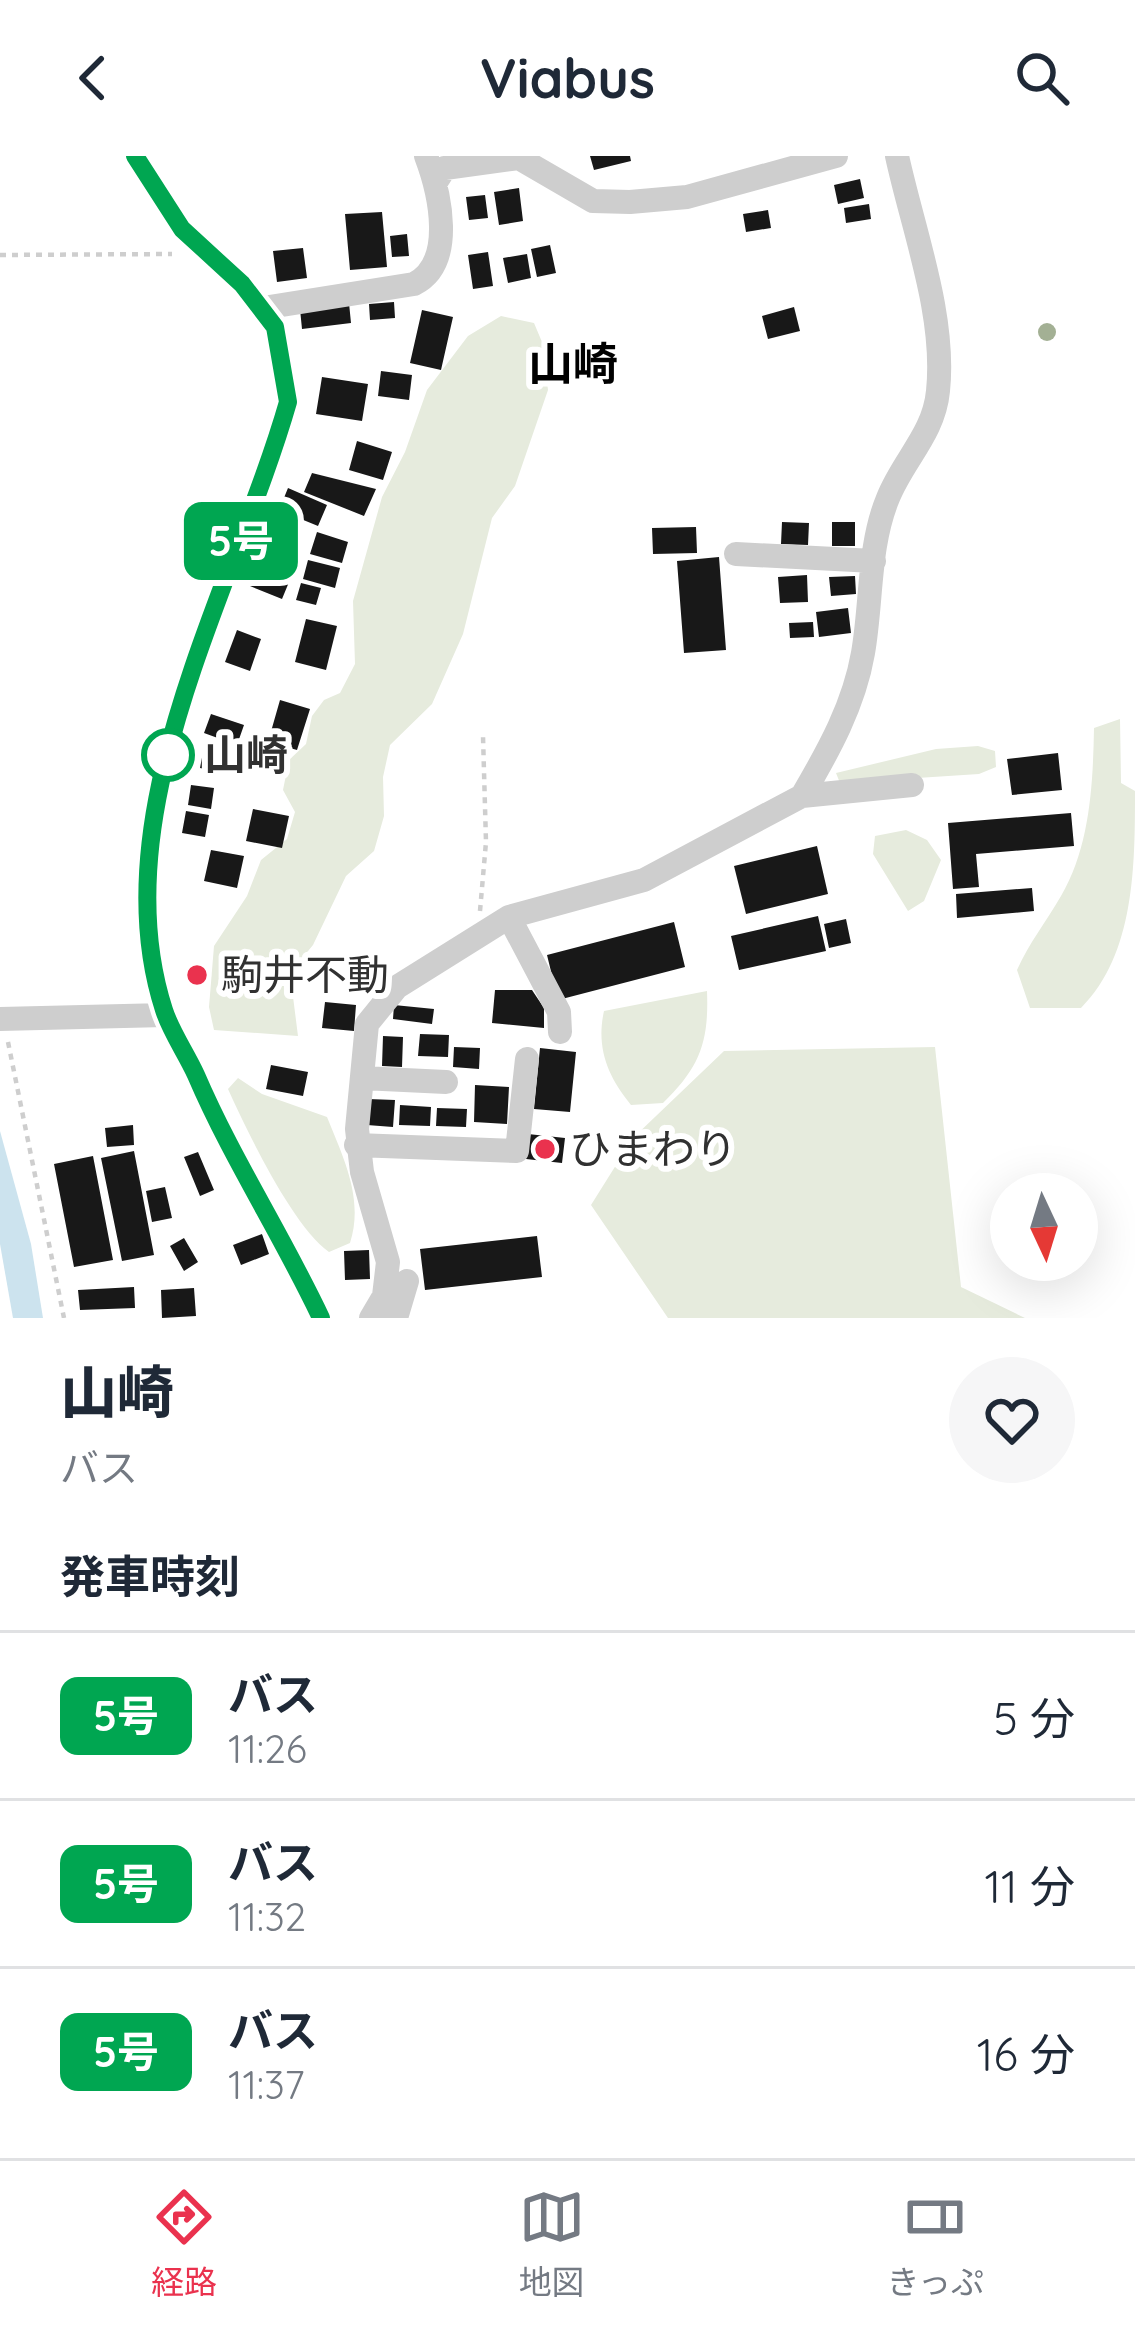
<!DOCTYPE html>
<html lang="ja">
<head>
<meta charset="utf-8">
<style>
	body { margin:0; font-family:Quicksand,"Noto Sans JP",sans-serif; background:#f6f6f7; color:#1f2937; height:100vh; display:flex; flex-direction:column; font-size:45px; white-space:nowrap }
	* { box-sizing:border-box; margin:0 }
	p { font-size:39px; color:#747a83 }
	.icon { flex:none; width:66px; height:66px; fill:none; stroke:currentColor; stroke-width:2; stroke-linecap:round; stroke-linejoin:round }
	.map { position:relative; height:1162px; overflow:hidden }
	.details { display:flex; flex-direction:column; background:#fff; flex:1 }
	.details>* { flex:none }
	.badge { padding:0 24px; border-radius:18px; font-size:42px; line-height:78px }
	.needle { width:78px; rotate:176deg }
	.tools { position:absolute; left:990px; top:1017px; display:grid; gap:24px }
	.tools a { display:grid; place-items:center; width:108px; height:108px; border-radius:50%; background:#fff; box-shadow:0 12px 48px #0002; font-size:60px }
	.map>.badge { position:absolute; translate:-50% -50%; box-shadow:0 0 0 6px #fff }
	h2 { padding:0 60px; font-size:45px; line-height:108px }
	.round { display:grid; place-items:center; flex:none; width:126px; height:126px; border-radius:63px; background:#f6f6f7 }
	.headline { display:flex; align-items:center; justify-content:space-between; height:204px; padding:0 60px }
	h1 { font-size:57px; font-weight:800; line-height:90px }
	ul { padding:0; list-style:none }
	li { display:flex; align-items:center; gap:36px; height:168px; padding:0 60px; border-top:3px solid #e0e1e3 }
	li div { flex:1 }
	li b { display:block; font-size:45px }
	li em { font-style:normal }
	li .badge { min-width:132px; font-weight:700; text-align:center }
	header { display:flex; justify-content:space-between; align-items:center; height:156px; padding:0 60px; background:#fff; font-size:54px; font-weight:800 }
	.tabs { display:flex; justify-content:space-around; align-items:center; height:168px; border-top:3px solid #e0e1e3; background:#fff; font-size:33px; color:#747a83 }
	.tabs a { display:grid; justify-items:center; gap:6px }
	.tabs .current { color:#ea324e }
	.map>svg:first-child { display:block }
	.green { fill:#e6ebdd }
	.water { fill:#cce3ee }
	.building { fill:#181818 }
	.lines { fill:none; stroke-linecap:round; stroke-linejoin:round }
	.path { stroke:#cecece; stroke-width:4.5; stroke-dasharray:6 6; stroke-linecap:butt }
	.minor { stroke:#cecece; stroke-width:24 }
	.tree { fill:#a3b094 }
	.line-casing { stroke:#fff; stroke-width:27 }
	.line { stroke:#00a651; stroke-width:18 }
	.stop-dot { fill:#fff; stroke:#00a651; stroke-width:6 }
	.poi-dot { fill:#ea324e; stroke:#fff; stroke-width:4.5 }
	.labels { text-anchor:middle; stroke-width:12; stroke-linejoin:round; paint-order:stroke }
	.stop-label { font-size:42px; font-weight:bold; fill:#313131; stroke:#fff; text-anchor:start }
	.poi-label { font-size:42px; fill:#313131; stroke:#fff; text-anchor:start }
	.neighbourhood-label { font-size:45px; font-weight:bold; fill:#000; stroke:#fff }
</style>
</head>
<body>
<header><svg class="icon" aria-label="back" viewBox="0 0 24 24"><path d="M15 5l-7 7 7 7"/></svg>Viabus<svg class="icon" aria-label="search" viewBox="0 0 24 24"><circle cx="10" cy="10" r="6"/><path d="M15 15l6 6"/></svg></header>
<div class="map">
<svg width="1135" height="1162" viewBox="0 0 1135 1162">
	<rect width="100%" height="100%" fill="#fff"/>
	<!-- green -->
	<path class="green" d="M501,160L534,167L542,186L548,234L515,330L492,362L463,478L432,548L390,589L383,621L384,660L374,695L346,720L313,789L290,817L298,880L214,874L209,851L214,790L247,740L261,704L287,683L295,656L283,634L289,604L306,588L312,560L324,544L340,537L355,508L353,445L382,341L405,296L427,234L468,180Z
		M1120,563L1121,627L1135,635C1135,709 1135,798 1081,852H1030L1017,814C1029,787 1046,766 1061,740C1090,691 1093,628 1094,572Z
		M978,590L995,595L996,611L979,618L840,627L836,617L936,593Z
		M906,674L927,684L941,704L924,745L908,755L873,698L875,680Z
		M707,835C709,886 700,911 663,947L631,949C607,920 596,891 604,855Z
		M935,891L961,1131L1025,1162H668L591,1049L633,982L724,895Z
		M238,922L262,938L327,961C344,1003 364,1043 350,1087L329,1096C292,1069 248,977 228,933Z"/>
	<!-- water -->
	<path class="water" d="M0,975L31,1088L43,1162H13L0,1088Z"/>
	<!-- building -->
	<path class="building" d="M590,0H630L631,5L594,14Z
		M860,23L864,42L838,48L834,29Z
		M519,32L523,65L499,69L494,36Z
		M485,39L488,62L469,64L466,41Z
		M869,48L871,63L846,67L844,52Z
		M768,54L771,72L746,76L743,58Z
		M382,56L387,111L350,114L345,58Z
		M407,78L409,100L392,101L390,80Z
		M550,89L556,117L537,121L531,93Z
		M303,92L307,122L277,126L273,95Z
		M488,96L493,130L473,133L468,99Z
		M527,98L531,122L508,127L503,102Z
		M394,146L395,162L370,164L369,148Z
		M349,147L351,167L302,173L300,153Z
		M794,151L800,175L768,183L762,160Z
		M422,154L453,161L441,214L410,207Z
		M381,215L412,219L409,244L378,240Z
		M322,221L368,228L362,265L316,258Z
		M357,285L392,296L383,324L349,314Z
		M312,317L376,333L364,360L304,336Z
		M288,332L327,349L318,370L279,354Z
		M782,366L809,367L808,389L781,388Z
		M832,366H855V390H832Z
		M696,371L697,397L653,398L652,372Z
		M317,376L348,386L342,407L310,398Z
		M263,401L294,414L282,443L250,430Z
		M719,401L726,494L684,497L677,405Z
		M308,404L340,412L335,432L303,423Z
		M807,419L808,446L780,447L778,421Z
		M855,420L856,438L831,440L829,421Z
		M301,427L321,432L316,449L296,444Z
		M848,452L851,477L819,481L816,456Z
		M306,463L337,470L326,514L295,506Z
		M813,466L814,481L790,482L789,467Z
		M237,474L261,483L250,515L225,506Z
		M280,544L310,553L297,594L268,586Z
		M211,558L244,569L237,589L204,577Z
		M205,586L250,596L244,621L200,612Z
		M1058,597L1062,634L1012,639L1007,603Z
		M191,629L214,632L211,653L188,649Z
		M253,653L289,660L282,692L246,685Z
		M186,655L209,659L205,681L182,677Z
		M1071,657L1074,690L976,698L979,731L953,733L948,667Z
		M817,690L828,738L746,758L734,710Z
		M211,694L244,700L237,732L204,725Z
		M1032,732L1034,755L957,762L956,738Z
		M818,760L826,795L739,814L731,780Z
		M846,763L851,787L829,792L824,768Z
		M674,766L685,811L558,844L547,799Z
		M495,834H532L544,852V872L492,867Z
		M325,846L356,849L354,875L322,872Z
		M394,849L434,853L432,868L393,863Z
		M420,878L449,879L448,901L418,900Z
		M383,880L403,881L402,911L382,910Z
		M454,891L480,892L479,913L453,911Z
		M540,892L576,896L570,956L534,953Z
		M271,909L308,916L303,940L266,933Z
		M475,929L509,931L507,968L474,966Z
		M368,943L395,944L393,971L367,969Z
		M400,949L431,951L430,970L399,969Z
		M437,952L467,953L466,971L436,970Z
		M133,969L134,989L107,991L105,972Z
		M528,978L565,982L562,1007L526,1003Z
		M134,995L154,1099L122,1105L101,1002Z
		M198,996L214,1034L200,1040L184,1001Z
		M93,1000L113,1104L74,1111L54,1008Z
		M165,1031L172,1062L152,1066L146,1035Z
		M262,1078L269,1098L241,1109L233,1089Z
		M537,1080L542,1121L425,1134L420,1093Z
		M184,1082L198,1106L184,1115L170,1090Z
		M369,1094L370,1123L345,1124L344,1095Z
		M134,1131L135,1152L80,1154L78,1134Z
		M194,1132L196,1160L162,1162L161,1134Z"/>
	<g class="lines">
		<!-- path -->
		<path class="path" d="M0,99L172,98
			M480,755L486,686L483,580
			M8,886L64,1162"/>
		<!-- minor -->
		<path class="minor" d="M135,0L181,73L241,128L275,171L288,246C236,432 100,656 164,854C171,877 186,897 196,919C232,1003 282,1079 321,1162
			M436,26L445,12L519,2L593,45L630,46L687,41L836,0
			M263,152L414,128C456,107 440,37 426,0
			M736,398L874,405
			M802,640C829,594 854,549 863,497C872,446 868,390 888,342C903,304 934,278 938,235C946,159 913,74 897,0
			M509,761L559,856L560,876
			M0,863L165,859
			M362,922L446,926
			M356,989L517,995L527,903
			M371,1162L384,1140L388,1106L362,1016L357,973L367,868L397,831L509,761L644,724L802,640L912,629
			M396,1162L407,1125"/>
	</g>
	<!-- trees -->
	<circle class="tree" cx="1047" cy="176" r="9"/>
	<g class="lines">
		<defs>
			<path id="line" d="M135,0L182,73L242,128L275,171L288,246C235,431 100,657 164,854C171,876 186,897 196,919C232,1003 282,1079 321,1162"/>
		</defs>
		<!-- line casing -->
		<use href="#line" class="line-casing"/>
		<!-- line -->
		<use href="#line" class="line"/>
	</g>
	<!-- markers -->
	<circle class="stop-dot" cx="168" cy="599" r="24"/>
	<g class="poi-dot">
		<circle cx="197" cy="819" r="12"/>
		<circle cx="545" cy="993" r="12"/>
	</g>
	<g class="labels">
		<!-- stop labels -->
		<g class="stop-label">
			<text x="204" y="614">山崎</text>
		</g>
		<!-- poi labels -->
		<g class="poi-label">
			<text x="221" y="834">駒井不動</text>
			<text x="569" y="1008">ひまわり</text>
		</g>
		<!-- neighbourhood labels -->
		<g class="neighbourhood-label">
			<text x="573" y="224">山崎</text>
		</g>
	</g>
</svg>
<div class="tools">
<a><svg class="needle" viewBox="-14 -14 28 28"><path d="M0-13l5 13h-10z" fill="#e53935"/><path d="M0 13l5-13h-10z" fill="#747a83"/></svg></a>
</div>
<b class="badge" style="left:241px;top:385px;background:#00a651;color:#fff">5号</b>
</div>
<section class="details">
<div class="headline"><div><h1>山崎</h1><p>バス</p></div><a class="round"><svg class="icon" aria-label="heart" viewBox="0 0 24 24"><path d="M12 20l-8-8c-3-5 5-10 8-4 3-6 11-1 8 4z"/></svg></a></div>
<h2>発車時刻</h2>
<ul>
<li><span class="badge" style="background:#00a651;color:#fff">5号</span><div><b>バス</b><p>11:26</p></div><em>5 分</em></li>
<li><span class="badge" style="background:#00a651;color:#fff">5号</span><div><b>バス</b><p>11:32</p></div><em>11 分</em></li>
<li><span class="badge" style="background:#00a651;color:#fff">5号</span><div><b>バス</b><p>11:37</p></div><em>16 分</em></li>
</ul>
</section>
<nav class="tabs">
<a class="current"><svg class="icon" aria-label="directions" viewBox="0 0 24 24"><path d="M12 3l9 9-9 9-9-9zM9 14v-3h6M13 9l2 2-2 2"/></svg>経路</a>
<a><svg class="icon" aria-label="map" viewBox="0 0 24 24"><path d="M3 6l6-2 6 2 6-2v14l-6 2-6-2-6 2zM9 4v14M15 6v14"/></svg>地図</a>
<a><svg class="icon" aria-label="tickets" viewBox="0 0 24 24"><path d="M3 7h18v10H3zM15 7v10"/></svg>きっぷ</a>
</nav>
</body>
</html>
